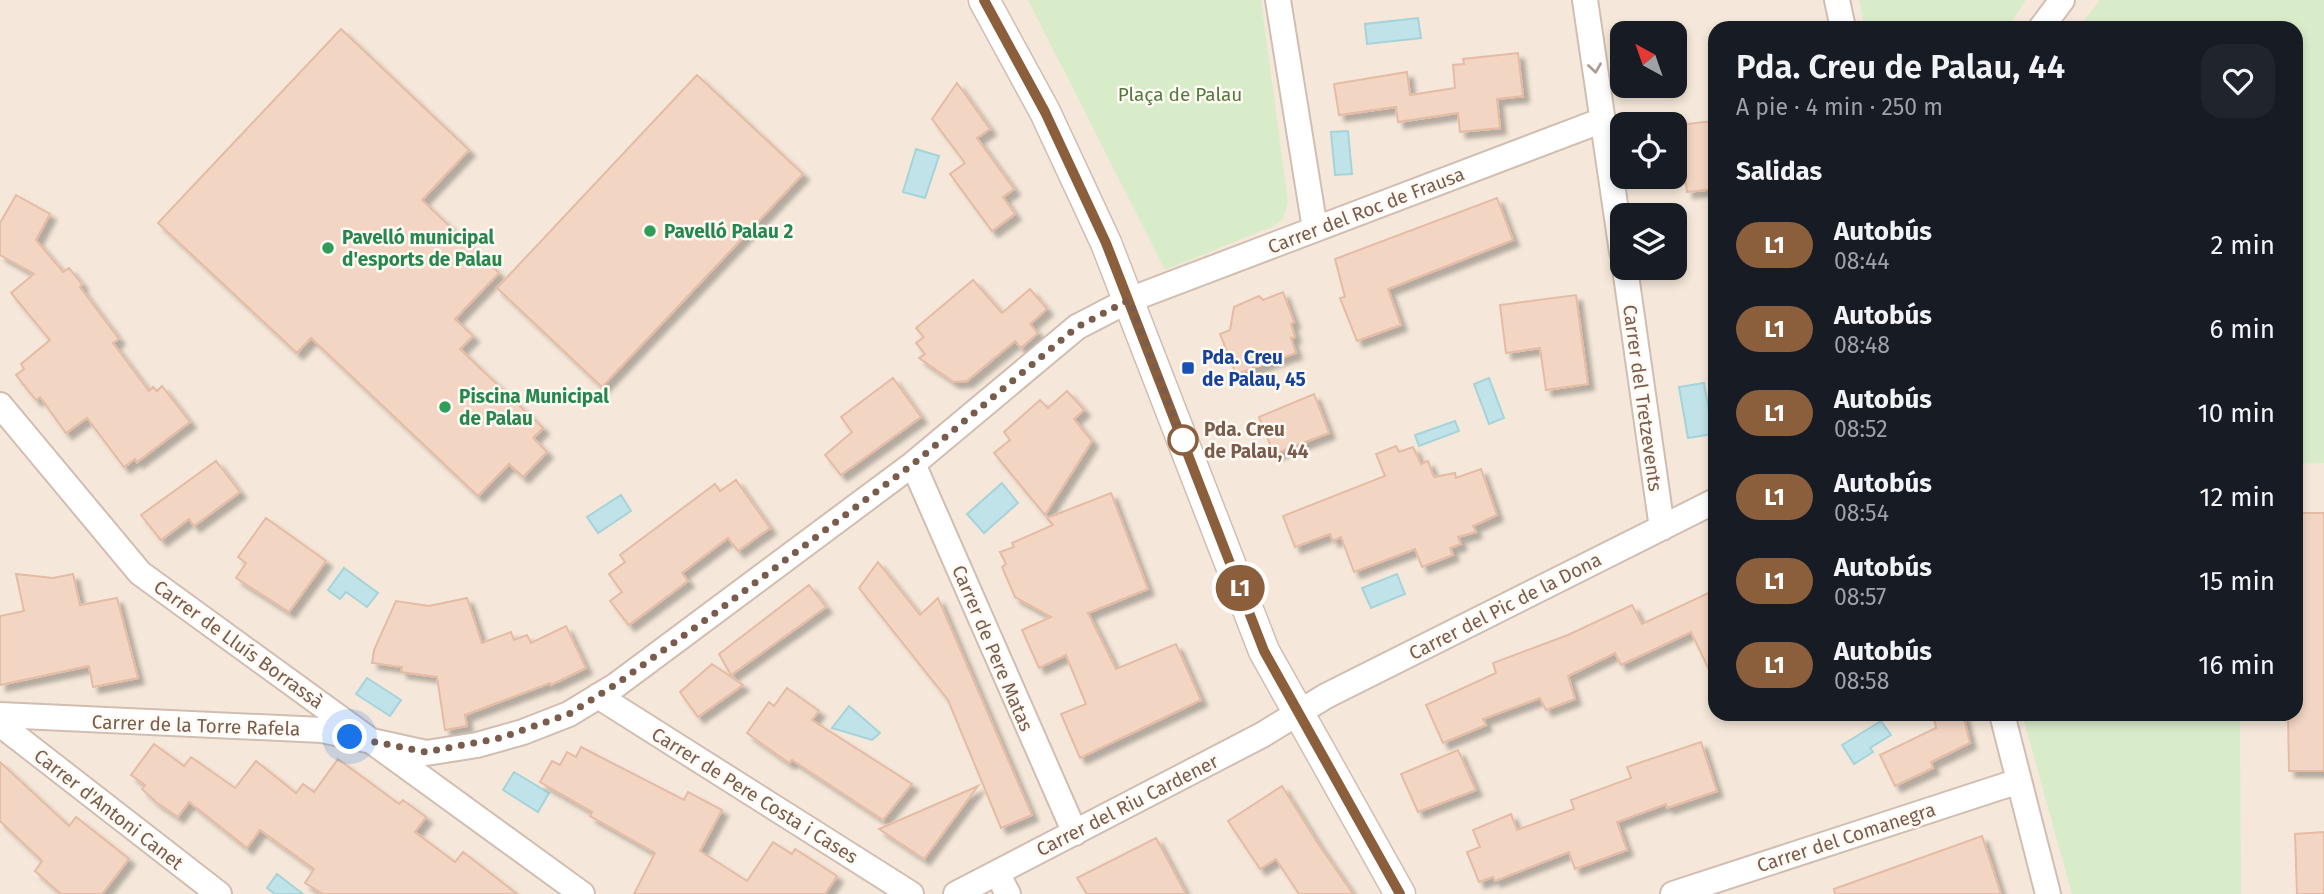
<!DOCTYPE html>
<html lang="es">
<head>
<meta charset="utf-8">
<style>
	body { margin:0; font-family:"Fira Sans",sans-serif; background:#20242c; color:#f1f3f6; height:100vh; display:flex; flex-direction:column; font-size:26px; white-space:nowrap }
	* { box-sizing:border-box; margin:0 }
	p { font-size:23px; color:#9ea1a6 }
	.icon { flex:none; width:38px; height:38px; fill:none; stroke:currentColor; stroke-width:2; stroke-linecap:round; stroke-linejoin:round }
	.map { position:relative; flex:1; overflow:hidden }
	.side { position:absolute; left:1708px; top:21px; width:595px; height:700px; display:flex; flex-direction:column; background:#171b24; border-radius:21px; box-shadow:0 4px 10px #0003 }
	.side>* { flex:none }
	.badge { padding:0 14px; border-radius:23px; font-size:24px; line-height:46px }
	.needle { width:46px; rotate:320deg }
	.buttons { position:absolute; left:1610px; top:21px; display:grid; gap:14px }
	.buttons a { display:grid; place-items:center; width:77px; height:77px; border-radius:14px; background:#171b24; box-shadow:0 4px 10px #0003; font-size:35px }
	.you { position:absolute; width:35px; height:35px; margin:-18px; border:5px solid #fff; border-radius:50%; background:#1a73e8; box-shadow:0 0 0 10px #1a73e833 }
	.map>.badge { position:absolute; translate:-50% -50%; box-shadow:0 0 0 4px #fff }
	h2 { padding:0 28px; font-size:26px; line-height:63px }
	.round { display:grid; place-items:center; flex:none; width:74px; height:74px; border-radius:21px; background:#20242c }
	.head { display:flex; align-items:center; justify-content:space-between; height:119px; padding:0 28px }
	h1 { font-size:33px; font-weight:600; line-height:52px }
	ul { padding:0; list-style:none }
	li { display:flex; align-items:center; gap:21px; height:84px; padding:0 28px }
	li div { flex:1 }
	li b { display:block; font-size:26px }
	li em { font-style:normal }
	li .badge { min-width:77px; font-weight:700; text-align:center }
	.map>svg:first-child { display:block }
	.residential { fill:#f5e8da; fill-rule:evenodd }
	.green { fill:#d8ecc9 }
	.water { fill:#bfe3e8; stroke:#a5d3da; stroke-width:2 }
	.building { fill:#f3d5c3; stroke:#e6bba3; stroke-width:2; filter:url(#shadow) }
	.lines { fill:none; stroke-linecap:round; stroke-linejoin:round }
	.minor-casing { stroke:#d1beb0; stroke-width:28 }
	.tertiary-casing { stroke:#d1beb0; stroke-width:33 }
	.minor { stroke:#fff; stroke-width:24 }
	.tertiary { stroke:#fff; stroke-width:30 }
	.oneway { stroke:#af9d94 }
	.line-casing { stroke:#fff; stroke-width:16 }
	.line { stroke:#8b5e3c; stroke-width:10 }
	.walk { stroke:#7a5c4d; stroke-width:7; stroke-dasharray:0 12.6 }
	.leisure-dot { fill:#2e9e5b; stroke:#fffaf3; stroke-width:2.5 }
	.transit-dot { fill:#1a4fb4; stroke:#fffaf3; stroke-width:2.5 }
	.stop-dot { fill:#fff; stroke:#8b5e3c; stroke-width:3.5 }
	.labels { text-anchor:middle; stroke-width:5; stroke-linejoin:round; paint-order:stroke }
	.park-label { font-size:19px; fill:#537a41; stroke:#fffaf3 }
	.street-label { font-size:19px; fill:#7a5c4d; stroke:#fffaf3 }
	.leisure-label { font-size:19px; font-weight:bold; fill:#27864d; stroke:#fffaf3; text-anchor:start }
	.transit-label { font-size:19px; font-weight:bold; fill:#164399; stroke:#fffaf3; text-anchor:start }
	.stop-label { font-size:19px; font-weight:bold; fill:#7a5c4d; stroke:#fffaf3; text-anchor:start }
</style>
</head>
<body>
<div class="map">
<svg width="2324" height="894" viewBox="0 0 2324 894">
	<defs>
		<filter id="shadow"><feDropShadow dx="6" dy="6" stdDeviation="2" flood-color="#0004"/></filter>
	</defs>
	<rect width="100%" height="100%" fill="#fdf6ec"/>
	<!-- residential -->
	<path class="residential" d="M0,0H2324V894H0ZM1715,28H2296V714H1715ZM1622,33H1675V86H1622ZM1622,124H1675V177H1622ZM1622,215H1675V268H1622Z"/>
	<!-- green -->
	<path class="green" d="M1028,0H1261L1288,202L1283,219L1274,226L1165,270Z
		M1859,0H2026L2008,28H1865Z
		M2100,0H2324V463L2296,464V28H2078Z
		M2022,714H2240L2241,894H2072Z"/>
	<!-- water -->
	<path class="water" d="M1418,18L1421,38L1367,44L1365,24Z
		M1348,131L1352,174L1335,175L1331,132Z
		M916,149L939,156L925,198L903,192Z
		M1489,378L1504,418L1489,424L1474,384Z
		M1704,383L1713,434L1688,438L1679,387Z
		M1455,421L1459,431L1419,446L1415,435Z
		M1002,483L1018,503L984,533L967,514Z
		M621,495L631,511L598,533L587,517Z
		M344,568L378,593L367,607L346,592L340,599L328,590Z
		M1397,574L1405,594L1371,608L1362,588Z
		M367,678L401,700L390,716L356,694Z
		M849,706L880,733L872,740L832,728Z
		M1881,721L1891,735L1870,748L1873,752L1854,764L1842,745Z
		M514,772L549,793L538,812L503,790Z
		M277,874L303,894H275L267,888Z"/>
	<!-- building -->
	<path class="building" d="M341,29L469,150L422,200L499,273L455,319L473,336L460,349L543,428L533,438L547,452L523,477L509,464L478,496L311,338L297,353L158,223Z
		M1518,53L1523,96L1497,99L1500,128L1460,132L1458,113L1398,122L1396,107L1339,115L1334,84L1407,72L1410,95L1455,88L1453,65L1464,64L1463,59Z
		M697,75L803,174L602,387L497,288Z
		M957,83L990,129L977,138L1014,189L1003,197L1015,214L992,231L950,174L965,163L932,119Z
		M1712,121L1715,189L1687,192L1685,175L1675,176V143L1681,142L1679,125Z
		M16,195L50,214L36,240L63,272L69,268L82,284L80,287L119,339L113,343L149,391L153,387L157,391L162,386L190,422L137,462L135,459L124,467L87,418L66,433L40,397L36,400L16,375L24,369L21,364L50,340L11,293L34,274L0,255V223Z
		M1497,198L1513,240L1388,289L1401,325L1357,341L1340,298L1345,297L1335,259Z
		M973,280L1002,313L1030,289L1047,309L1030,324L1038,333L1021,348L1015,341L967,381L954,382L919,358L925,354L916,343L924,337L916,328Z
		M1283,292L1294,322L1291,324L1295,337L1291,338L1296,353L1236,374L1220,334L1230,330L1234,307L1259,296L1263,300Z
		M1576,295L1588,384L1546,390L1540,348L1506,353L1500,305Z
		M893,378L921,417L841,475L825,455L852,432L841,417Z
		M1067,391L1084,410L1074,419L1092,441L1045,515L994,453L1010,440L1004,432L1040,400L1048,408Z
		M1314,394L1329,433L1274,454L1259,417Z
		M1396,446L1399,452L1413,447L1421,464L1428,461L1434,477L1455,473L1456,478L1481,469L1497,515L1473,526L1476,532L1458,537L1461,544L1450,548L1453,555L1422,567L1415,549L1354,572L1341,537L1333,541L1330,534L1295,547L1283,516L1385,476L1376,454Z
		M216,461L240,492L194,526L189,519L161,540L141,515Z
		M736,480L770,528L738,551L728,538L682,573L688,581L629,625L610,601L622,592L609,574L625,562L620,555L715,484L720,491Z
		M1111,493L1148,589L1088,613L1116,669L1176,644L1201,700L1080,758L1061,714L1086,704L1066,655L1039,668L1022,630L1051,617L1015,597L1002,567L1006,564L1000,552L1014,547L1012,543L1053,525L1047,518Z
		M2296,513H2324V771H2289L2288,714H2296Z
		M266,518L326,561L289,612L236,578L246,563L238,557Z
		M878,562L920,615L938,598L1032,815L1001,828L948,700L859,588Z
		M16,574L53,578L73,574L80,605L117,598L138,678L93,687L89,666L0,685V616L24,611Z
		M809,585L826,607L731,675L719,654Z
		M1715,590V682L1691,632L1621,665L1615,653L1568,676L1575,699L1546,710L1540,698L1483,719L1486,725L1443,743L1426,705L1496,673L1493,663L1568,635L1632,605L1642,624Z
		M467,598L482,643L511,632L514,640L527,635L531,643L566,626L586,668L551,685L550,683L465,715L467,726L445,730L437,677L401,672L402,667L372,663L374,650L396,601L429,606Z
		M712,664L743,685L698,717L680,692Z
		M787,688L819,711L812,720L912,784L883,820L792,760L789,763L747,733L769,702L774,706Z
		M1933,714H1963L1970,743L1931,762L1933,768L1895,786L1880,755L1936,728Z
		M1701,742L1717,791L1667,808L1666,804L1617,822L1627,850L1575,869L1569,852L1495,881L1493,877L1479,882L1467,852L1480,847L1473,830L1511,814L1517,830L1574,809L1571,800L1631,778L1627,767Z
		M154,744L184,766L191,757L235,788L256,761L296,793L303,784L314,792L338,759L399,804L403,800L426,817L415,832L455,862L463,852L517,894H323L305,883L314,869L260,830L247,848L189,802L178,817L156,802L142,789L145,785L131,775Z
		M581,747L684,800L688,792L722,810L700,851L747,881L773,842L792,854L795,849L837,876L825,894H634L655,853L590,816L592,812L540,782L552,761L560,765L567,752L576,757Z
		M1458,750L1476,790L1418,812L1401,774Z
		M0,762L69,826L76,817L129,859L102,894H61L35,871L42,861L0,821Z
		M978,786L924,859L879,829Z
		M1282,786L1317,842L1353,894H1299L1276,859L1260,869L1228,821Z
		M2324,832V894H2297L2295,834Z
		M1982,836L2001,894H1835L1834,889Z
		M1156,838L1186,894H1087L1077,878Z"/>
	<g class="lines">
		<defs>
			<path id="minor" d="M1278,0L1315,229
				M1585,0L1622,252
				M1837,0L1843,28
				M2041,28L2062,0
				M1625,268L1662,528
				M0,405L140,573L582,894
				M913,464L1075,833
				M598,696L911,894
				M2002,714L2048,894
				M0,715L322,730L426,753L477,745L523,732L569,714L615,686L913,464L1077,327L1129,300L1603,120
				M0,724L219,894
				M997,873L1008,894
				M956,894L1262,735L1326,696L1715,501
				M1673,894L2019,781"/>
			<path id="tertiary" d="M984,0L1045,112L1106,243L1264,651L1400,894"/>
		</defs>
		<!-- minor casing -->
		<use href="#minor" class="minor-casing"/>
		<!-- tertiary casing -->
		<use href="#tertiary" class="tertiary-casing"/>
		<!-- minor -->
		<use href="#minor" class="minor"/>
		<!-- tertiary -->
		<use href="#tertiary" class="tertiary"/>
	</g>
	<!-- one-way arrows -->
	<defs><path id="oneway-chevron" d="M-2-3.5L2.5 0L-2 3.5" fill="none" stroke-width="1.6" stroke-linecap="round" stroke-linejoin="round" transform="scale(1.75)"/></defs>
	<use class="oneway" href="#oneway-chevron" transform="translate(1595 68) rotate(82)"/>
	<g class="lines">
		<defs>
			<path id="line" d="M984,0L1045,112L1106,243L1264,651L1400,894"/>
		</defs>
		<!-- line casing -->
		<use href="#line" class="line-casing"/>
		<!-- line -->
		<use href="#line" class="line"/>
		<!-- walk -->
		<path class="walk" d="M350,737L426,752L500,738L569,714L615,685L711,616L913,464L1077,327L1129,300L1186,448L1183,440"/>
	</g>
	<!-- markers -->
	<g class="leisure-dot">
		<circle cx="650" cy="231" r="7"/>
		<circle cx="328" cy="248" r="7"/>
		<circle cx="445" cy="407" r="7"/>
	</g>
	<rect class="transit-dot" x="1181" y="361" width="14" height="14" rx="3.5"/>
	<circle class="stop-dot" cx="1183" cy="440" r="14"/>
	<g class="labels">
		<!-- park labels -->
		<g class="park-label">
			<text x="1180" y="101">Plaça de Palau</text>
		</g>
		<!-- street labels -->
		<g class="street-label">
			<text transform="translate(1366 210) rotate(-21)" y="7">Carrer del Roc de Frausa</text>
			<text transform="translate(1643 398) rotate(82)" y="7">Carrer del Tretzevents</text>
			<text transform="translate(1505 606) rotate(-27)" y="7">Carrer del Pic de la Dona</text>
			<text transform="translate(239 644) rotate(36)" y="7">Carrer de Lluís Borrassà</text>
			<text transform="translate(993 648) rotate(67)" y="7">Carrer de Pere Matas</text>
			<text transform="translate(196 725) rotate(2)" y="7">Carrer de la Torre Rafela</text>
			<text transform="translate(755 795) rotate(32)" y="7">Carrer de Pere Costa i Cases</text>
			<text transform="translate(1127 805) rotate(-27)" y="7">Carrer del Riu Cardener</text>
			<text transform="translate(109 809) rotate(38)" y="7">Carrer d'Antoni Canet</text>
			<text transform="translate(1846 837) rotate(-18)" y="7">Carrer del Comanegra</text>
		</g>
		<!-- leisure labels -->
		<g class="leisure-label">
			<text x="664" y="238">Pavelló Palau 2</text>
			<text x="342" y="244">Pavelló municipal<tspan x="342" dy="22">d'esports de Palau</tspan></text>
			<text x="459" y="403">Piscina Municipal<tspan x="459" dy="22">de Palau</tspan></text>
		</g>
		<!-- transit labels -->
		<g class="transit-label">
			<text x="1202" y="364">Pda. Creu<tspan x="1202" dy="22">de Palau, 45</tspan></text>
		</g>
		<!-- stop labels -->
		<g class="stop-label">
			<text x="1204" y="436">Pda. Creu<tspan x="1204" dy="22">de Palau, 44</tspan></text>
		</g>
	</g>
</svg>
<div class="buttons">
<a><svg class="needle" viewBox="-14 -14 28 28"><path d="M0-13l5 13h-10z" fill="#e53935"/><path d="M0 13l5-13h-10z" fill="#9ea1a6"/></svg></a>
<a><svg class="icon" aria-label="locate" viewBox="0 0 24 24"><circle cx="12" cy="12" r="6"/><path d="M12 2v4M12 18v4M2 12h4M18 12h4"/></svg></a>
<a><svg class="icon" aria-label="layers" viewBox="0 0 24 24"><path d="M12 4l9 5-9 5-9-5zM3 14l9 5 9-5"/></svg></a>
</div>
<div class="you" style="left:350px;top:737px"></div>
<b class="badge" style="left:1240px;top:588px;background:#8b5e3c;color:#fff">L1</b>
<section class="side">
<div class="head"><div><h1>Pda. Creu de Palau, 44</h1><p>A pie · 4 min · 250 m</p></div><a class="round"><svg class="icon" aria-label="heart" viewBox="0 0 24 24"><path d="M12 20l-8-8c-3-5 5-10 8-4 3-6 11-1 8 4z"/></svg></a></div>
<h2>Salidas</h2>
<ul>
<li><span class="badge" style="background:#8b5e3c;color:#fff">L1</span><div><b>Autobús</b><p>08:44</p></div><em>2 min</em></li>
<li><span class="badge" style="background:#8b5e3c;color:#fff">L1</span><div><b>Autobús</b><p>08:48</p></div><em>6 min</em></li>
<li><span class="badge" style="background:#8b5e3c;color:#fff">L1</span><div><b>Autobús</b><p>08:52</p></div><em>10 min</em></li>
<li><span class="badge" style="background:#8b5e3c;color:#fff">L1</span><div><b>Autobús</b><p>08:54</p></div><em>12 min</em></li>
<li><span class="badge" style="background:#8b5e3c;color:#fff">L1</span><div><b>Autobús</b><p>08:57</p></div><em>15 min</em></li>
<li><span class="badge" style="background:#8b5e3c;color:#fff">L1</span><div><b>Autobús</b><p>08:58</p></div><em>16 min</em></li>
</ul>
</section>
</div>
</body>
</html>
